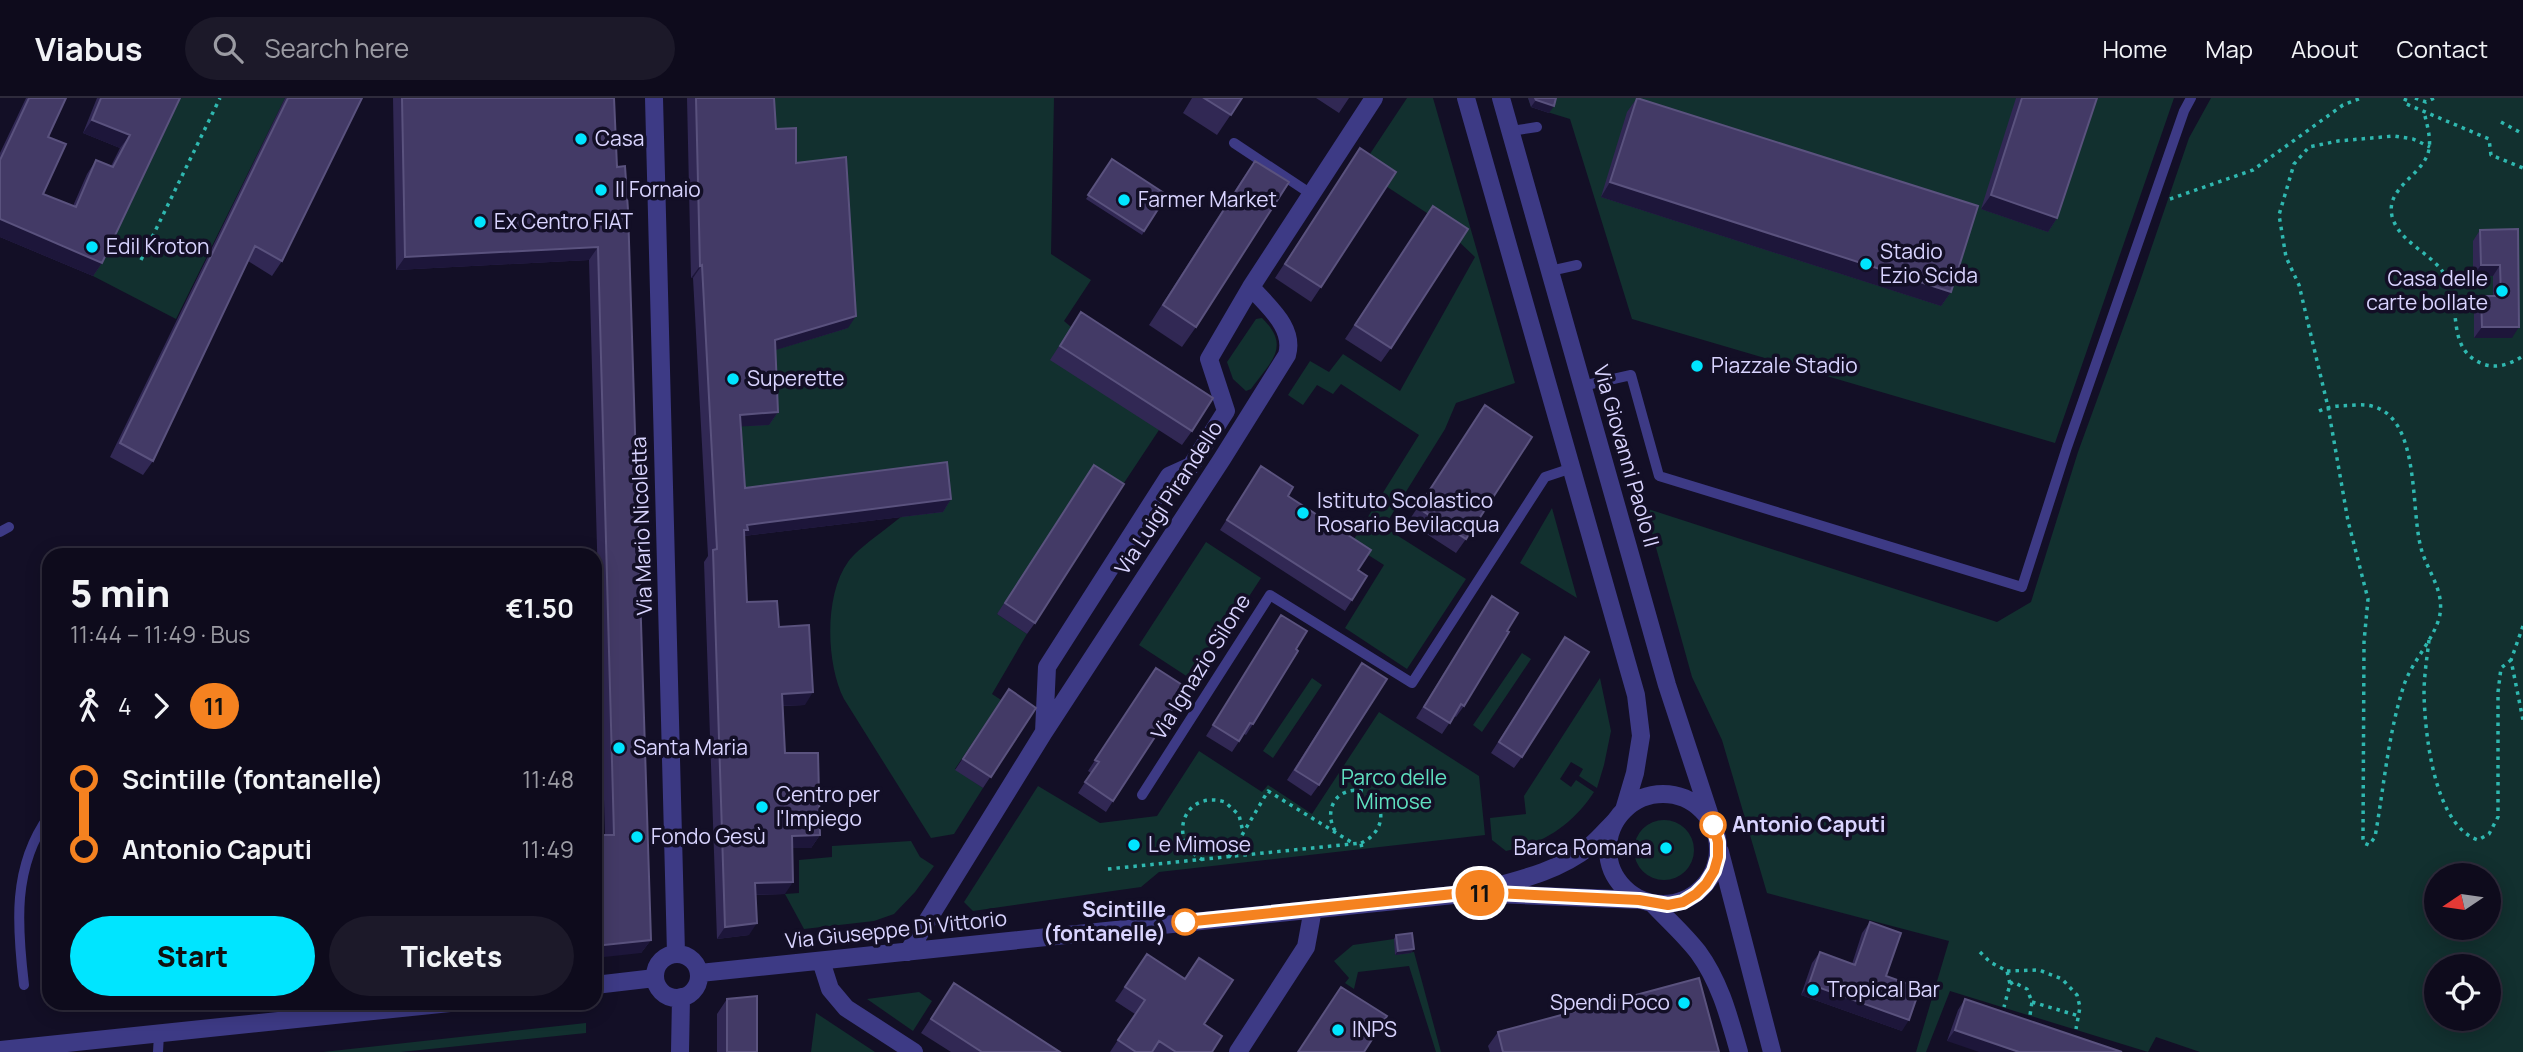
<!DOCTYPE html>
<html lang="en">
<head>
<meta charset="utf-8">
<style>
	body { margin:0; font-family:Manrope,sans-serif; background:#1c1929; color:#f1f3f6; height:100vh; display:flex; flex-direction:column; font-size:26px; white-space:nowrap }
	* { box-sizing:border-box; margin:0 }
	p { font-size:23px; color:#9b9ba3 }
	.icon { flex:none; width:38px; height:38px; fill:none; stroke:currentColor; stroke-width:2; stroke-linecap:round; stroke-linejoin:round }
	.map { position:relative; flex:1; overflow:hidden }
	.details { position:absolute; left:42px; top:450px; width:560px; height:462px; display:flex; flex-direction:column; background:#0e0b1c; border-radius:21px; box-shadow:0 4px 18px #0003,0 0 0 2px #2e2b3b }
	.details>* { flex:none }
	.badge { padding:0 14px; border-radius:23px; font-size:24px; line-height:46px }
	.needle { width:46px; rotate:257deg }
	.controls { position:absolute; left:2424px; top:765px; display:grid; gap:14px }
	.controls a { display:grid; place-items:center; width:77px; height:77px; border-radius:50%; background:#0e0b1c; box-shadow:0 4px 18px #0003,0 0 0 2px #2e2b3b; font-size:35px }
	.map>.badge { position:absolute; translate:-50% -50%; box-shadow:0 0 0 4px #fff }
	.legs { display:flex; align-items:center; gap:10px; height:77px; padding:0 28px; font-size:23px }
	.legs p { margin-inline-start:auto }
	.headline { display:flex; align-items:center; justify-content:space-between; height:119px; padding:0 28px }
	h1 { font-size:38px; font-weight:800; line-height:52px }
	.primary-button { display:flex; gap:14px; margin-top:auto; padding:14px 28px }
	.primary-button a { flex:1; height:80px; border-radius:42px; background:#00e5ff; color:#111; font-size:28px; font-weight:800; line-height:80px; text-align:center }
	.primary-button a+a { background:#1c1929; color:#f1f3f6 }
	ul { padding:0 28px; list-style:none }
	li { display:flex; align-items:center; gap:24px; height:70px; font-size:26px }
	li i { display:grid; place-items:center; width:10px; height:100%; margin:0 9px; background:currentColor }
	li i::after { content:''; width:18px; height:18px; margin:-9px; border:5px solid; border-radius:50%; background:#0e0b1c }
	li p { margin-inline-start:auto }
	li:first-child i { background:linear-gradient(#0000 50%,currentColor 0) }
	li:last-child i { background:linear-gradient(currentColor 50%,#0000 0) }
	header { display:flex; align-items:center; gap:42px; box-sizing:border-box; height:98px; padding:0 35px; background:#0e0b1c; border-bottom:2px solid #2e2b3b }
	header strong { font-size:33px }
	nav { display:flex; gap:38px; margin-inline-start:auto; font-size:24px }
	.search { width:490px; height:63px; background:#1c1929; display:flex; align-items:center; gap:18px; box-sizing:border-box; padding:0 24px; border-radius:38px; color:#9b9ba3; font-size:26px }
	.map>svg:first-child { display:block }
	.green { fill:#12302f; fill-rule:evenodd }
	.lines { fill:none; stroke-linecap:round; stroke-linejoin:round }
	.path { stroke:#2fb8b0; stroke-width:3.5; stroke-dasharray:3.5 5; stroke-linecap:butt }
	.service { stroke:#3d3a85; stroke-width:10 }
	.minor { stroke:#3d3a85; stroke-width:18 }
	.tertiary { stroke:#3d3a85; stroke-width:18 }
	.wall { fill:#312854 }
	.shaded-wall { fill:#1d163a }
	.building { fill:#433a66; stroke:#5a527e; stroke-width:2 }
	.line-1-casing { stroke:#fff; stroke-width:16 }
	.line-1 { stroke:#f58220; stroke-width:10 }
	.poi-dot { fill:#00e5ff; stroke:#130f26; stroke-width:2.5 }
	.stop-1-dot { fill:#fff; stroke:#f58220; stroke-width:3.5 }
	.labels { text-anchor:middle; stroke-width:7; stroke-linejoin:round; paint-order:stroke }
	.poi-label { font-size:21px; fill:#d9d4ff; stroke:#130f26; text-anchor:start }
	.street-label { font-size:21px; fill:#d9d4ff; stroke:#130f26 }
	.park-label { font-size:21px; fill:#5fe0c0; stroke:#130f26 }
	.stop-label { font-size:21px; font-weight:bold; fill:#d9d4ff; stroke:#130f26; text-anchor:start }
</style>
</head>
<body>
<header>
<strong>Viabus</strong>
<div class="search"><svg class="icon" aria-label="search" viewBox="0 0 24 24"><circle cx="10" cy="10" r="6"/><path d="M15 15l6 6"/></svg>Search here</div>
<nav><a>Home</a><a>Map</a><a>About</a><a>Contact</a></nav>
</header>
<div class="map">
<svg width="2523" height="954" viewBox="0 0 2523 954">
	<rect width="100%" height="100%" fill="#130f26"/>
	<!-- green -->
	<path class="green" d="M176,0H285L176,221L93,178Z
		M765,0H1054L1051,156L1091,182L1064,223L1071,229L1159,332L1116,397L997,516L1027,536L992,596L1001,602L955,671L983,690L954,736L931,740L844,601C826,566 824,497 848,464C858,450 888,430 902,418L737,402L719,330L787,78L768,44Z
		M1407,0H1433L1515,285L1456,305L1445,331L1384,429L1466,481L1407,571L1345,530L1384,467L1351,446L1419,337L1341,286L1333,296L1317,287L1303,307L1288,297L1310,263L1329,274L1343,256L1400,293L1475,159L1433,119L1360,71Z
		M1528,0H2174L2055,345L1632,221L1570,21L1531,9Z
		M2211,0H2523V954H2200L2156,939L2148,954L1950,893L1926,954H1916L1949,843L1767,795L1722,642L1692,579L1645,410L1997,524L2031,504L2078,354L2137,192L2189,40ZM2436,777H2488V830H2436ZM2436,868H2488V920H2436Z
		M1262,220C1292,249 1270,264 1251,291L1246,293L1233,281L1227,264L1256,221Z
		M1552,410L1577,500L1520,465Z
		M1206,444L1261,480L1194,583L1139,547Z
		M1522,555L1531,561L1482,634L1473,627Z
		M1312,580L1322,587L1273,660L1263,653Z
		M1600,580L1611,633L1604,667L1597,690L1579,678L1583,671L1571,664L1560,681L1571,689L1576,682L1594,694C1573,726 1544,746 1506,753L1492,742L1490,720L1526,716L1524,698Z
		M1379,614L1479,678L1485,737L1159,774L1141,789L973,813L964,804L1038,688L1100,725L1157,718L1199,653L1262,694L1268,687L1312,716Z
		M1634 752a30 30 0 1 1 60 0a30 30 0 1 1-60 0Z
		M911,743L920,759L934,768L915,794L894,816L874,823L804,831L785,796L799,795V762L832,759V748Z
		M1394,841L1396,856L1414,854L1441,954H1436L1409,868L1358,874L1354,891L1345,885L1349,880L1334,863L1353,847Z
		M919,894L932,903L913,933L867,901Z
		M816,915L875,954H811Z
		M586,925V935L401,954H323Z"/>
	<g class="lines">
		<!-- path -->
		<path class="path" d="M2406,0L2404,5L2489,41L2491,57L2523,70
			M2415,0L2426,4L2434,0
			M2425,18C2428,31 2433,47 2426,60C2416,80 2386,92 2392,118C2399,145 2431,154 2445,177C2463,207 2444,251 2483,266C2496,271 2511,266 2523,258
			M2501,24L2523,36
			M2170,101L2253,72L2343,7L2361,0
			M141,162L220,0
			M2319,313C2331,307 2343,308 2356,307C2423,302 2409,406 2421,450C2427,473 2444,491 2440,516C2436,539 2412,563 2404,587C2388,636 2384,689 2375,739L2369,747L2364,745L2363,741L2364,544L2368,501L2348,423L2328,309L2299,187L2286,159L2279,117L2294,66L2309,49L2338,43L2394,38L2413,41L2430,49
			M2523,528L2511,562L2523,622
			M2429,542C2427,560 2424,578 2424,596C2425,636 2434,727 2478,742L2489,736L2498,719V594L2501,570L2511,562
			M1335,733C1323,711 1337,688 1363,693C1388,705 1386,734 1361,745
			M1229,759L1268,693L1351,744
			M1203,762C1166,743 1183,691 1225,704L1239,717L1243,734
			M1108,771L1361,745L1362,751
			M1980,854L1990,864L2007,873L2010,886L2004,909
			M2007,873L2039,872L2062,881L2077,897L2080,909L2076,931
			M2010,886L2013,884L2027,891L2032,904L2030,917
			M2032,904L2079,918"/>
		<!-- service -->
		<path class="service" d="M1511,33L1537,29
			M1234,45L1311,96
			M1550,173L1577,167
			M1582,288L1631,277L1659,378L2022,489L2067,349L2184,13L2191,0
			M0,434L9,429
			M1142,697L1270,497L1412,585L1545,379L1572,370
			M24,887C17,828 12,769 49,718
			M158,954L159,936"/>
		<!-- minor -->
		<path class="minor" d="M654,0L676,855
			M1044,634L1047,569L1169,378L1191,368L1226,313L1209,261L1251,189L1374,0
			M1493,789C1527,780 1561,771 1589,749C1599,741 1607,731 1616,722
			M908,854L1044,634L1222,361L1287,257C1295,229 1267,208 1251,189
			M655 878a22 22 0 1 1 44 0a22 22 0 1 1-44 0Z
			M821,863L830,891L846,910L914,954
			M700,875L1473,795L1639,802
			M595,887L655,880
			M0,952L450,905
			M680,954L681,899
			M1238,954L1306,849L1313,811"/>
		<!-- tertiary -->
		<path class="tertiary" d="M1466,0L1636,597L1641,638L1635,675L1624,712
			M1501,0L1667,587L1713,727
			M1608 751a55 55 0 1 1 110 0a55 55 0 1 1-110 0Z
			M1720,754L1772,954
			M1653,806C1668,822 1685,837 1698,854C1720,884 1729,919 1739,954"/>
	</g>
	<!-- wall -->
	<path class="wall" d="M26,0H66L48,39L43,96L73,108L87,76L96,62L111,68L120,50L83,35L97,0H180L102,165L93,178L0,139V55Z
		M285,0H361L282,163L272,178L248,163L153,363L143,377L110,359Z
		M393,0H614L651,842L641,855L605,737L589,162L396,172Z
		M687,0H774L776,31L796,65L848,230L775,252L778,314L769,327L741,328L745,390L951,401L943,414L744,438L747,504L779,529L805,607L783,608L785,655L820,737L811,750H792L785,796L756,797L749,837L717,841L704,464L708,458L693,180H691Z
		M1192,0H1242L1217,37L1183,15Z
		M1316,0H1349L1339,15Z
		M1528,0H1556L1549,15L1531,9Z
		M1637,0L1951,194L1941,208L1601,99L1627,14Z
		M2016,0H2097L2057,120L2048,134L1981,111Z
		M1360,50L1321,189L1311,204L1275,180Z
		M1112,61L1167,97L1142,137L1086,101Z
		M1255,63L1196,229L1182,249L1149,227L1241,83Z
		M1433,108L1391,250L1381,264L1345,241Z
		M2518,131L2512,240H2474V209L2481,198H2493V178H2473V143L2480,132Z
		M1081,214L1192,333L1182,347L1050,262Z
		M1485,307L1466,441L1456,455L1408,424Z
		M1094,367L1035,525L1027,536L997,516Z
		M1261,368L1358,472L1352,502L1345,513L1220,432Z
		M1492,498L1507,533L1464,608L1456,619L1454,618L1442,636L1416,620Z
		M1281,517L1296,551L1253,626L1246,637L1244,636L1232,654L1206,638Z
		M1565,539L1522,659L1514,670L1491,655Z
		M1362,565L1319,687L1311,698L1287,682Z
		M1148,581L1113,703L1106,714L1078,695L1091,675L1088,673Z
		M1009,591L1036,610L983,690L955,672Z
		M1870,824L1886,878L1902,933L1801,897L1812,865L1820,854L1852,866L1862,835Z
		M1396,837L1414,851L1411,855L1395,857L1394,841Z
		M1147,856L1184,881L1199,860L1204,926L1212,954H1110L1135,916L1115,903Z
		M954,885L1060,954H951L921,935Z
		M727,901L757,954H717V916Z
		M1965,901L2122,954L1947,943L1958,912Z
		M1498,934L1719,954H1490L1488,948Z"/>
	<!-- shaded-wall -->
	<path class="shaded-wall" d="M1536,2L1554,8L1549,15L1531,9Z
		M92,22L130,37L120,50L83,35Z
		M1610,84L1951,194L1941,208L1601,99Z
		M1991,97L2057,120L2048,134L1981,111Z
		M0,121L102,165L93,178L0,139Z
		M598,149L589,162L396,172L405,159Z
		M702,167L693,180H691L700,168Z
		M2481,167H2500L2493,178H2473Z
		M856,218L848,230L766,255L775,242Z
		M2482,229H2519L2512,240H2474Z
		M778,314L769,327L731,329L740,317Z
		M951,401L943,414L743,438L735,444L747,427Z
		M813,594L805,607L774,608L782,596Z
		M820,737L811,750H783L792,738Z
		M793,784L785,796L747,797L755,785Z
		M757,825L749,837L717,841L725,829Z
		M651,842L641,855L595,860V848Z
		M1414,851L1411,855L1395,857L1398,853Z
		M1809,886L1909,922L1902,933L1801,897Z
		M1955,932L2019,954H1979L1947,943Z"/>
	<!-- building -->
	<path class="building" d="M29,0H66L48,39L66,46L43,96L76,109L96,62L113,69L130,37L92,22L101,0H180L102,165L0,121V62Z
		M288,0H362L282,163L255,148L153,363L120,345Z
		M402,0H614L617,69L625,68L628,112L651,842L595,848V737H614L598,149L405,159Z
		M696,0H774L776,31L796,30V65L846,59L856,218L775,242L778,314L740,317L745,390L947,364L951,401L747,427L748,432H744L747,504L777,503L779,529L809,527L813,594L782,596L785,655H818L820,737L792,738L793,784L755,785L757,825L725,829L713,452L717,451L702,167L700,168Z
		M1204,0H1242L1231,17Z
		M1535,0H1556L1554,8L1536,2Z
		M1637,0L1978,108L1951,194L1610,84Z
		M2022,0H2097L2057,120L1991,97Z
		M1360,50L1396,74L1321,189L1285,166Z
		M1112,61L1167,97L1144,133L1088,97Z
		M1255,63L1289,84L1196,229L1163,207Z
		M1433,108L1468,131L1391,250L1355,227Z
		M2518,131L2519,229H2482L2481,198H2501L2500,167H2481L2480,132Z
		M1081,214L1213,300L1192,333L1060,248Z
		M1485,307L1532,339L1466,441L1418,410Z
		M1094,367L1124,386L1035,525L1005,505Z
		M1261,368L1293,389L1288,398L1371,452L1358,472L1367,478L1352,502L1227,422Z
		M1492,498L1518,515L1507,533L1509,534L1464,608L1461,606L1450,625L1424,609Z
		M1281,517L1307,533L1296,551L1298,553L1253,626L1250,625L1239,643L1213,627Z
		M1565,539L1589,554L1522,659L1499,644Z
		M1362,565L1387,581L1319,687L1295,672Z
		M1156,570L1187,590L1113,703L1085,684L1099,664L1095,662Z
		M1009,591L1036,610L991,679L963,661Z
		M1870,824L1901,835L1886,878L1920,890L1909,922L1809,886L1820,854L1855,867Z
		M1412,835L1414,851L1398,853L1396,837Z
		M1147,856L1185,881L1199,860L1233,882L1204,926L1222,938L1212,954H1176L1159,943L1152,954H1136L1118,942L1145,902L1125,889Z
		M1699,880L1719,954H1503L1498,934Z
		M954,885L1060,954H982L931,921Z
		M1341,889L1387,918L1364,954H1298Z
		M757,898V954H727V901Z
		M1965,901L2122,954H2019L1955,932Z"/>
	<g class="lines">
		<defs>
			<path id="line-1" d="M1185,824L1473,794L1639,802L1668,807L1683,804L1696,796L1706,786L1714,773L1718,759V744L1713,727"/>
		</defs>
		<!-- line-1 casing -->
		<use href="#line-1" class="line-1-casing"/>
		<!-- line-1 -->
		<use href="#line-1" class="line-1"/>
	</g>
	<!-- markers -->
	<g class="poi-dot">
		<circle cx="581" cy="41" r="7"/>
		<circle cx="601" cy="92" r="7"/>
		<circle cx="1124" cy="102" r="7"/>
		<circle cx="480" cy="124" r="7"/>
		<circle cx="92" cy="149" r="7"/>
		<circle cx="1866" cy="166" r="7"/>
		<circle cx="2502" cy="193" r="7"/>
		<circle cx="1697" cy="268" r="7"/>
		<circle cx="733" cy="281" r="7"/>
		<circle cx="1303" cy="415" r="7"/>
		<circle cx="619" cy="650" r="7"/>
		<circle cx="762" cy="709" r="7"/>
		<circle cx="637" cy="739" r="7"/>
		<circle cx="1134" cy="747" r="7"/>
		<circle cx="1666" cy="750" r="7"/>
		<circle cx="1813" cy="892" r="7"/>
		<circle cx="1684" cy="905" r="7"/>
		<circle cx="1338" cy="932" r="7"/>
	</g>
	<g class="stop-1-dot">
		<circle cx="1713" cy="727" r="12"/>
		<circle cx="1185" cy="824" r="12"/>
	</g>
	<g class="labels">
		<!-- poi labels -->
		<g class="poi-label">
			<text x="595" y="48">Casa</text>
			<text x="615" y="99">Il Fornaio</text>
			<text x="1138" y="109">Farmer Market</text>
			<text x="494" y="131">Ex Centro FIAT</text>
			<text x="106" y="156">Edil Kroton</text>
			<text x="1880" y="161">Stadio<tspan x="1880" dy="24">Ezio Scida</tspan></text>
			<text x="2488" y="188" text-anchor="end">Casa delle<tspan x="2488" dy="24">carte bollate</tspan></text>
			<text x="1711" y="275">Piazzale Stadio</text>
			<text x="747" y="288">Superette</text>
			<text x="1317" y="410">Istituto Scolastico<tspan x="1317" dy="24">Rosario Bevilacqua</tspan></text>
			<text x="633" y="657">Santa Maria</text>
			<text x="776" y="704">Centro per<tspan x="776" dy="24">l'Impiego</tspan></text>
			<text x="651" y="746">Fondo Gesù</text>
			<text x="1148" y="754">Le Mimose</text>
			<text x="1652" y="757" text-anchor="end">Barca Romana</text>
			<text x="1827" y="899">Tropical Bar</text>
			<text x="1670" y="912" text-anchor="end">Spendi Poco</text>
			<text x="1352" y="939">INPS</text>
		</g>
		<!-- street labels -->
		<g class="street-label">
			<text transform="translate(1626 358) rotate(74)" y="7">Via Giovanni Paolo II</text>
			<text transform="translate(1169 400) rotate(-57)" y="7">Via Luigi Pirandello</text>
			<text transform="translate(642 428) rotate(-92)" y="7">Via Mario Nicoletta</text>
			<text transform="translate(1201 569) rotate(-58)" y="7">Via Ignazio Silone</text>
			<text transform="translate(896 832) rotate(-6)" y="7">Via Giuseppe Di Vittorio</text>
		</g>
		<!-- park labels -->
		<g class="park-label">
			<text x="1394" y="687">Parco delle<tspan x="1394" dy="24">Mimose</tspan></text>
		</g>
		<!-- stop labels -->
		<g class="stop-label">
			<text x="1732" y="734">Antonio Caputi</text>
			<text x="1166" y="819" text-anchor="end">Scintille<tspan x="1166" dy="24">(fontanelle)</tspan></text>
		</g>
	</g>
</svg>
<div class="controls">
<a><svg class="needle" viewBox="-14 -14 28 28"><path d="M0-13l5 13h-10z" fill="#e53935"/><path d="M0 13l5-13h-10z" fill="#9b9ba3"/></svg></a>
<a><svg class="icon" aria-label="locate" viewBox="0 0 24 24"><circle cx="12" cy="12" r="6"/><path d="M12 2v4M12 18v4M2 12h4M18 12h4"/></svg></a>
</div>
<b class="badge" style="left:1480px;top:795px;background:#f58220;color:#111">11</b>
<section class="details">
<div class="headline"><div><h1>5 min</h1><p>11:44 – 11:49 · Bus</p></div><b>€1.50</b></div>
<div class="legs"><svg class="icon" aria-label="walk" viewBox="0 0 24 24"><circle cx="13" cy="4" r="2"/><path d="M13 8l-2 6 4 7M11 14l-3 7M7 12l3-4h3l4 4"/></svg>4<svg class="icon" aria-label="forward" viewBox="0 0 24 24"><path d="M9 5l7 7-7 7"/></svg><b class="badge" style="background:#f58220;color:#111">11</b></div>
<ul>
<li><i style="color:#f58220"></i><b>Scintille (fontanelle)</b><p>11:48</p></li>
<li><i style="color:#f58220"></i><b>Antonio Caputi</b><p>11:49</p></li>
</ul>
<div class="primary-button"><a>Start</a><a>Tickets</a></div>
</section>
</div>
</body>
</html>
